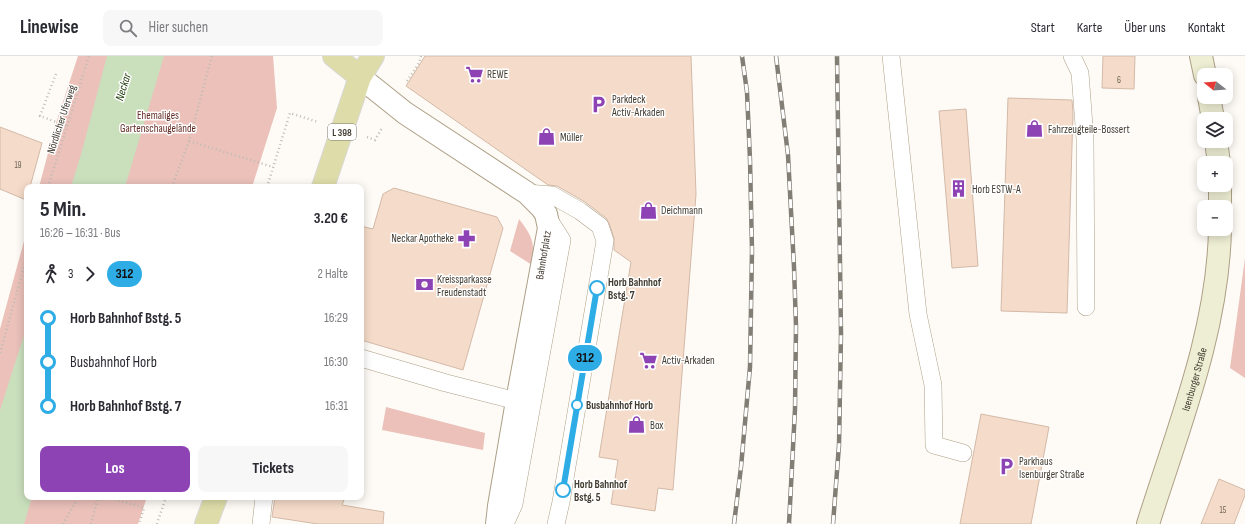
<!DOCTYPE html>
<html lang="de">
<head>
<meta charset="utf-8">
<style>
	body { margin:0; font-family:"Sofia Sans Condensed",sans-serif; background:#f7f7f7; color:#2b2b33; height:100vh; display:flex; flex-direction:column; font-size:15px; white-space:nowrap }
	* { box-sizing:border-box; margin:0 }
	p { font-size:13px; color:#7c7c81 }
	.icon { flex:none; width:22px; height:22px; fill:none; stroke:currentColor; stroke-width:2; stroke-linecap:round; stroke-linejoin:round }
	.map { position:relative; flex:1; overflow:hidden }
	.side { position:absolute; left:24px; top:128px; width:340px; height:316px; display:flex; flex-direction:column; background:#fff; border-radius:8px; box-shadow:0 2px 10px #0003 }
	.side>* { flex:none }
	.badge { padding:0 8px; border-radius:13px; font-size:14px; line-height:26px }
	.needle { width:26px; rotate:287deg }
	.tools { position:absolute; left:1197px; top:12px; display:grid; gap:8px }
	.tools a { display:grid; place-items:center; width:36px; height:36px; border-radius:8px; background:#fff; box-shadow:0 2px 10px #0003; font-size:20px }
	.map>.badge { position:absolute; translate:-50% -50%; box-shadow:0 0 0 2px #fff }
	.legs { display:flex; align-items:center; gap:6px; height:44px; padding:0 16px; font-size:13px }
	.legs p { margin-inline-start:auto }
	.overview { display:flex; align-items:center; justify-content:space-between; height:68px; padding:0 16px }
	h1 { font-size:22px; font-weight:700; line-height:30px }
	.primary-button { display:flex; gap:8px; margin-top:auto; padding:8px 16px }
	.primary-button a { flex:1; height:46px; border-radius:8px; background:#8e43b5; color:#fff; font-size:16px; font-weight:700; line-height:46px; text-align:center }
	.primary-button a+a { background:#f7f7f7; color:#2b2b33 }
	ul { padding:0 16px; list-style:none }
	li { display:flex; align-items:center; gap:14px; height:44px; font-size:15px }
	li i { display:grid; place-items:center; width:6px; height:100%; margin:0 5px; background:currentColor }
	li i::after { content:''; width:10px; height:10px; margin:-5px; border:3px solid; border-radius:50%; background:#fff }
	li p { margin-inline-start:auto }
	li:first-child i { background:linear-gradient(#0000 50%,currentColor 0) }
	li:last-child i { background:linear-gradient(currentColor 50%,#0000 0) }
	header { display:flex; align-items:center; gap:24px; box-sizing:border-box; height:56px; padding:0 20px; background:#fff; border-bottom:1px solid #e1e1e2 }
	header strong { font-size:19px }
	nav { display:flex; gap:22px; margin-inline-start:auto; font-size:14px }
	.search { width:280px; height:36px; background:#f7f7f7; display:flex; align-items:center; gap:10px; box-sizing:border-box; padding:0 14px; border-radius:8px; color:#7c7c81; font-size:15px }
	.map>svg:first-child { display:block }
	.green { fill:#ebc1ba }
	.water { fill:#cae0bd }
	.building { fill:#f5dbc9; stroke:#d3b9a8 }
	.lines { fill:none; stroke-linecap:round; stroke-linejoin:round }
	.lane-casing { stroke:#ad9f86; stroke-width:18 }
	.street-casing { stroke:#ad9f86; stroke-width:24 }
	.secondary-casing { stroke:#ad9f86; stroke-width:24 }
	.primary-casing { stroke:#d9d8d6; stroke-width:24 }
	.path { stroke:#bfbbb4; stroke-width:2.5; stroke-dasharray:1 3; stroke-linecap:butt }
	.lane { stroke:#fff; stroke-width:17 }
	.street { stroke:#fff; stroke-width:22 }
	.secondary { stroke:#eeeed4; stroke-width:22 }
	.primary { stroke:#dedda9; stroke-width:22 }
	.rail-casing { stroke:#837e75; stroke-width:4.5 }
	.rail { stroke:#fff; stroke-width:3; stroke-dasharray:9; stroke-linecap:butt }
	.line-1-casing { stroke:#fff; stroke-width:9 }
	.line-1 { stroke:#2dace5; stroke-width:6 }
	.stop-1-dot { fill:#fff; stroke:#2dace5; stroke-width:2 }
	.labels { text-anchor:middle; stroke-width:3; stroke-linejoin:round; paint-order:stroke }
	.number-label { font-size:9px; fill:#6e6356 }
	.shield { fill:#fff; stroke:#7a766e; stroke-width:1 }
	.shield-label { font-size:10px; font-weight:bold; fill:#413b30 }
	.poi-label { font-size:11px; fill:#413b30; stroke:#fff; text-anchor:start }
	.park-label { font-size:11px; fill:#632c24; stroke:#fff }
	.street-label { font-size:11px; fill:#413b30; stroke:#fff }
	.stop-label { font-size:11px; font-weight:bold; fill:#413b30; stroke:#fff; text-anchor:start }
	.water-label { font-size:12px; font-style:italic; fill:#25400e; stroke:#fff }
</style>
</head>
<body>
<header>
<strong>Linewise</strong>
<div class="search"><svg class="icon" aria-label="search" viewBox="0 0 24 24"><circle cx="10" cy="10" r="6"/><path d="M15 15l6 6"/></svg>Hier suchen</div>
<nav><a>Start</a><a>Karte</a><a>Über uns</a><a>Kontakt</a></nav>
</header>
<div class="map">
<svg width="1245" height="468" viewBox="0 0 1245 468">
	<rect width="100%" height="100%" fill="#fefbf6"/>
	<!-- green -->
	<path class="green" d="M78,0H273L277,52L252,131H39L56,67Z
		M519,163C533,181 535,187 532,209L510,195Z
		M27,174V441H147L138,468H0V273Z
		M1245,202V322L1230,312Z
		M386,351L485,377L483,394L382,374Z"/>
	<!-- water -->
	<path class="water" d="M107,0H164L125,131H71L82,95Z
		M27,270V441H32L24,468H0V354Z"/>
	<!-- building -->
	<path class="building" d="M425,0H691L696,138L673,434L658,432L655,455L611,448L618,404L599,401L631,206L614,194V182L609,167L606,162L585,146L557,130L548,129L406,30Z
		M1103,0H1135L1134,33L1102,32Z
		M1008,42L1072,44L1073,57L1067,257L1001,255Z
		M966,53L978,210L952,212L939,55Z
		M0,71L42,87L30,131H27L26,144L0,133Z
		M394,132L497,161L503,172L463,314L361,284V170L373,173L383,138Z
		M981,358L1049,371L1031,468H960Z
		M1219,423L1245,434V439L1234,468H1201Z
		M275,441H329L344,444L342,449L384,456L383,468H318L272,461Z"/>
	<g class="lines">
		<defs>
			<path id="lane" d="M891,0L918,258L933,329L934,389L963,397
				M1072,0L1080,17L1085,83L1086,251
				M527,137L552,139L580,155L600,170L605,185L561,446L556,468
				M361,302L446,327L517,345
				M261,468L264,441
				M505,468L514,448L562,184L546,159"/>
			<path id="street" d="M360,21L405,57L527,137L542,152L546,158L549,172L517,345L499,450L497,468"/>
			<g id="secondary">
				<path d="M1201,0L1205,19"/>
				<path d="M1209,41L1213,63"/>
				<path d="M1216,85L1219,107"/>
				<path d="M1220,129V151"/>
				<path id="s1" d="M1148,468C1178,372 1218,275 1220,173"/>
			</g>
			<path id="primary" d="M334,0L360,21
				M323,131L360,21L373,0
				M206,468L216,441"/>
		</defs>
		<!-- lane casing -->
		<use href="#lane" class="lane-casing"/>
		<!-- street casing -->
		<use href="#street" class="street-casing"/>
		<!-- secondary casing -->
		<use href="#secondary" class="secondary-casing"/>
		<!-- primary casing -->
		<use href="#primary" class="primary-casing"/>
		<!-- path -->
		<path class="path" d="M56,18L40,60L67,70
			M407,25L419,7L421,0
			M367,81L375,84L382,72
			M189,85L273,111
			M48,131L89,0
			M172,131L189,85L212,0
			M267,131L290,57L318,66
			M0,297L27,200
			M107,441L144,452L139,468
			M63,468L72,452L79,441
			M91,468L98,441
			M157,468L166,441"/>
		<!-- lane -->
		<use href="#lane" class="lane"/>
		<!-- street -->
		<use href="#street" class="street"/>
		<!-- secondary -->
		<use href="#secondary" class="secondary"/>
		<!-- primary -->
		<use href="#primary" class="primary"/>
		<defs>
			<path id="rail" d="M776,0L788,99L794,211L796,270L795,353L789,468
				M734,468L741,411L750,311L752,194L750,104L747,36L742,0
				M833,468L839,389L841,277L837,0"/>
		</defs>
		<!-- rail casing -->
		<use href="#rail" class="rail-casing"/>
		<!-- rail -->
		<use href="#rail" class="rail"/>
	</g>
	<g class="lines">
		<defs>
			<path id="line-1" d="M563,434L597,232"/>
		</defs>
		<!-- line-1 casing -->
		<use href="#line-1" class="line-1-casing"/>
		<!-- line-1 -->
		<use href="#line-1" class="line-1"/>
	</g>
	<!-- icons -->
	<defs>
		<symbol id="supermarket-bare" viewBox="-9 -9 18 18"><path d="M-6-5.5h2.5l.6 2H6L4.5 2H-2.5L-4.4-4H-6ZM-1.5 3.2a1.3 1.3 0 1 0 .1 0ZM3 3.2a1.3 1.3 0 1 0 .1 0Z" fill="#8e43b5" stroke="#fff" stroke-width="2.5" paint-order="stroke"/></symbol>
		<symbol id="parking-bare" viewBox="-9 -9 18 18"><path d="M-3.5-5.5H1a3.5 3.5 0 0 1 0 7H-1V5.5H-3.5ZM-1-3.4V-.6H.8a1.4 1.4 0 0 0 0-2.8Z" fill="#8e43b5" stroke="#fff" stroke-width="2.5" paint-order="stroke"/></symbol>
		<symbol id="shop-bare" viewBox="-9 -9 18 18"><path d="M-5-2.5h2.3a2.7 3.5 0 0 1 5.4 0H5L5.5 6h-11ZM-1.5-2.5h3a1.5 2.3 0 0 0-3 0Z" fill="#8e43b5" stroke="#fff" stroke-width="2.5" paint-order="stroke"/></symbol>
		<symbol id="building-bare" viewBox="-9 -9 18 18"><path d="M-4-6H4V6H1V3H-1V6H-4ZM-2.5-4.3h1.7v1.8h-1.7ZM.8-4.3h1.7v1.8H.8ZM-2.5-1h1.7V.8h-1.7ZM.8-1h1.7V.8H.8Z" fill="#8e43b5" stroke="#fff" stroke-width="2.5" paint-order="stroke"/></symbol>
		<symbol id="pharmacy-bare" viewBox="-9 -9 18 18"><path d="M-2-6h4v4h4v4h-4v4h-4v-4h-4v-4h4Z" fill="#8e43b5" stroke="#fff" stroke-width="2.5" paint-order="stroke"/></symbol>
		<symbol id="bank-bare" viewBox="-9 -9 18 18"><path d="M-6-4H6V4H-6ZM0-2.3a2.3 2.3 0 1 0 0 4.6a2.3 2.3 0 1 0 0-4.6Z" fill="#8e43b5" stroke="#fff" stroke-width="2.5" paint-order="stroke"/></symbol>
	</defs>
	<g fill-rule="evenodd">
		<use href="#supermarket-bare" x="462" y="6" width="25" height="25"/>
		<use href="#parking-bare" x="586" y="36" width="25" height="25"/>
		<use href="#shop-bare" x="1022" y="60" width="25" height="25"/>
		<use href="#shop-bare" x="534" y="68" width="25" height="25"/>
		<use href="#building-bare" x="946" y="120" width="25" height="25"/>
		<use href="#shop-bare" x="636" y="142" width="25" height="25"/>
		<use href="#pharmacy-bare" x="454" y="170" width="25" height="25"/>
		<use href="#bank-bare" x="412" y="216" width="25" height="25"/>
		<use href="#supermarket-bare" x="636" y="292" width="25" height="25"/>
		<use href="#shop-bare" x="624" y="356" width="25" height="25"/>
		<use href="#parking-bare" x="994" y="398" width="25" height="25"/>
	</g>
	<!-- markers -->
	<g class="stop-1-dot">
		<circle cx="597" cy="232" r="7"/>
		<circle cx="577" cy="349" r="5"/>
		<circle cx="563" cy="434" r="7"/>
	</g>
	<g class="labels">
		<!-- number labels -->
		<g class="number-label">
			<text x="1119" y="27">6</text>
			<text x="18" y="112">19</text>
			<text x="1223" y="457">15</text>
		</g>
		<!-- shield labels -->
		<rect class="shield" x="328" y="68" width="28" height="16" rx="3"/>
		<g class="shield-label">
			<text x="342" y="80">L 398</text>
		</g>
		<!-- poi labels -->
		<g class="poi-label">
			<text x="487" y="22">REWE</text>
			<text x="612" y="47">Parkdeck<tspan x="612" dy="13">Activ-Arkaden</tspan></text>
			<text x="1048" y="77">Fahrzeugteile-Bossert</text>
			<text x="560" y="85">Müller</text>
			<text x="972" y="137">Horb ESTW-A</text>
			<text x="661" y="158">Deichmann</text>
			<text x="454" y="186" text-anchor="end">Neckar Apotheke</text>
			<text x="437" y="227">Kreissparkasse<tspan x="437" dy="13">Freudenstadt</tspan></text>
			<text x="662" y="308">Activ-Arkaden</text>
			<text x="650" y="373">Box</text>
			<text x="1019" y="409">Parkhaus<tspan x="1019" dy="13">Isenburger Straße</tspan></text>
		</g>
		<!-- park labels -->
		<g class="park-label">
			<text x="158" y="63">Ehemaliges<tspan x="158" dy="13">Gartenschaugelände</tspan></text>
		</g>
		<!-- street labels -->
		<g class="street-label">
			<text transform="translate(61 63) rotate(-72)" y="4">Nördlicher Uferweg</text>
			<text transform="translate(543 199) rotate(-81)" y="4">Bahnhofplatz</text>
			<text dy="4" stroke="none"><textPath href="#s1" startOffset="152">Isenburger Straße</textPath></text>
		</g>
		<!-- stop labels -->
		<g class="stop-label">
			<text x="608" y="230">Horb Bahnhof<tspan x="608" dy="13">Bstg. 7</tspan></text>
			<text x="586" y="353">Busbahnhof Horb</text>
			<text x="574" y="432">Horb Bahnhof<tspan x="574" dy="13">Bstg. 5</tspan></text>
		</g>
		<!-- water labels -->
		<g class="water-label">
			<text transform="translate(123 31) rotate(-73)" y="4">Neckar</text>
		</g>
	</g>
</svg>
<div class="tools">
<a><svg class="needle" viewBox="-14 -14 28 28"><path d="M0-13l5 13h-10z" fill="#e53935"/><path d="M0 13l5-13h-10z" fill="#7c7c81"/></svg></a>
<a><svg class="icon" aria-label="layers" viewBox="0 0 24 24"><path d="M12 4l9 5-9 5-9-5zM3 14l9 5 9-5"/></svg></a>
<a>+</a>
<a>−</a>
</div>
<b class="badge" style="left:585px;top:302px;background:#2dace5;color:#111">312</b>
<section class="side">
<div class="overview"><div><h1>5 Min.</h1><p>16:26 – 16:31 · Bus</p></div><b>3.20 €</b></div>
<div class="legs"><svg class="icon" aria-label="walk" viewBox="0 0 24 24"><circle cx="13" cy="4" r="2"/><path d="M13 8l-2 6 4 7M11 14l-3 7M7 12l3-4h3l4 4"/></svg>3<svg class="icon" aria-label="forward" viewBox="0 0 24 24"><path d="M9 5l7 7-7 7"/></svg><b class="badge" style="background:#2dace5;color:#111">312</b><p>2 Halte</p></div>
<ul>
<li><i style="color:#2dace5"></i><b>Horb Bahnhof Bstg. 5</b><p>16:29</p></li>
<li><i style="color:#2dace5"></i><span>Busbahnhof Horb</span><p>16:30</p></li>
<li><i style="color:#2dace5"></i><b>Horb Bahnhof Bstg. 7</b><p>16:31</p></li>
</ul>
<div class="primary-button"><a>Los</a><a>Tickets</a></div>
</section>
</div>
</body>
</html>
